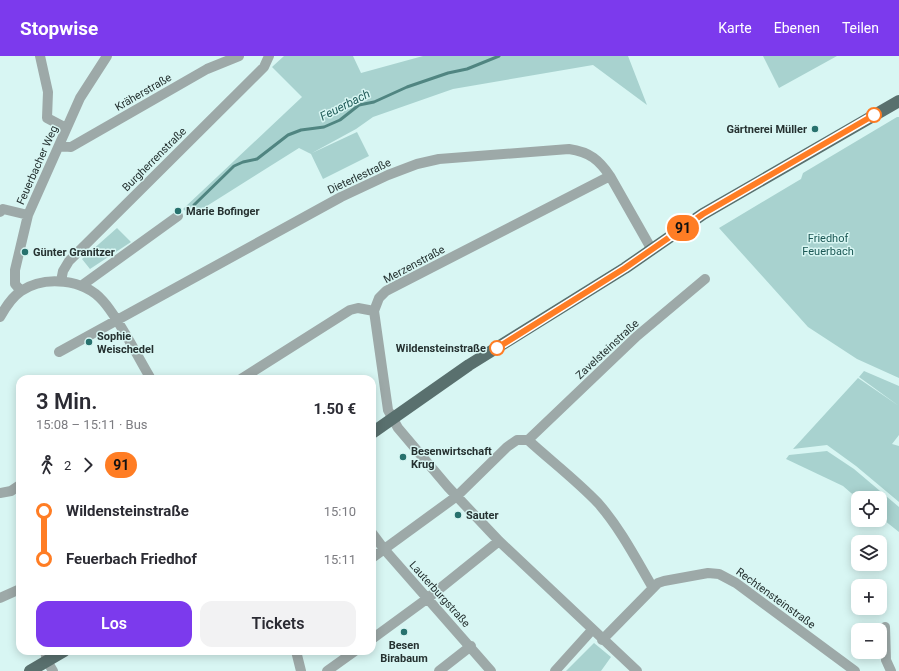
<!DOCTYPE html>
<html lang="de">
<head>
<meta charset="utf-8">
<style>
	body { margin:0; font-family:Roboto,sans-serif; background:#f2f2f3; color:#2b2b33; height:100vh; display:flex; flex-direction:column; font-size:15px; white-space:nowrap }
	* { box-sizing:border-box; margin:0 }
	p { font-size:13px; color:#7c7c81 }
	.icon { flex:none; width:22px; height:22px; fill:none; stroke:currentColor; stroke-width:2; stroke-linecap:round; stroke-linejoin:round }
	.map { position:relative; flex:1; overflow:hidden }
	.drawer { position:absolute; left:16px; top:319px; width:360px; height:280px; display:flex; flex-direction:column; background:#fff; border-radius:12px; box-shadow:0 2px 10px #0003 }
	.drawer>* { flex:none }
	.badge { padding:0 8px; border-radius:13px; font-size:14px; line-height:26px }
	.controls { position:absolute; left:851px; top:435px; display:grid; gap:8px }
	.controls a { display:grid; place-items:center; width:36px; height:36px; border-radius:8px; background:#fff; box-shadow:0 2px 10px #0003; font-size:20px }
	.map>.badge { position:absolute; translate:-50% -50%; box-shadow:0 0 0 2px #fff }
	.legs { display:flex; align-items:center; gap:6px; height:44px; padding:0 20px; font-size:13px }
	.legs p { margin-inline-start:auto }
	.overview { display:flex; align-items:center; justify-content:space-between; height:68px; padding:0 20px }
	h1 { font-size:22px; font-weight:600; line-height:30px }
	.primary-button { display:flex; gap:8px; margin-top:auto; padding:8px 20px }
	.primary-button a { flex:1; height:46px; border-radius:12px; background:#7c3aed; color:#fff; font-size:16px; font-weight:600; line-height:46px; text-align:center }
	.primary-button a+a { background:#f2f2f3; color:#2b2b33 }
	ul { padding:0 20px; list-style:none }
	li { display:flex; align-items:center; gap:14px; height:48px; font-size:15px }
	li i { display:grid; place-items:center; width:6px; height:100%; margin:0 5px; background:currentColor }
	li i::after { content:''; width:10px; height:10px; margin:-5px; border:3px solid; border-radius:50%; background:#fff }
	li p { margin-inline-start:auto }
	li:first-child i { background:linear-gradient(#0000 50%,currentColor 0) }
	li:last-child i { background:linear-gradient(currentColor 50%,#0000 0) }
	header { display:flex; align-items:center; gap:24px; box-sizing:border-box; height:56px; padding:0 20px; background:#7c3aed; color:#fff }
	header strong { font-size:19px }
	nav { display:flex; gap:22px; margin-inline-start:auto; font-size:14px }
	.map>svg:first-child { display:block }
	.green { fill:#a8d2cf }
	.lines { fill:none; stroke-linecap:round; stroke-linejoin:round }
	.stream { stroke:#508581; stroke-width:3 }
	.minor { stroke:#9da9a8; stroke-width:10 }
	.major { stroke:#59706e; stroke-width:12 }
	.line-1-casing { stroke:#fff; stroke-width:9 }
	.line-1 { stroke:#ff7d24; stroke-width:6 }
	.stop-1-dot { fill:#fff; stroke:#ff7d24; stroke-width:2 }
	.poi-dot { fill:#27716d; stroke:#d8f6f3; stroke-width:1.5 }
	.labels { text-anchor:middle; stroke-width:3; stroke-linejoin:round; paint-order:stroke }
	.street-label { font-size:11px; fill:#253130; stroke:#d8f6f3 }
	.poi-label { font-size:11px; font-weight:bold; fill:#253130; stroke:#d8f6f3; text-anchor:start }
	.park-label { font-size:11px; fill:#1a5754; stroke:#d8f6f3 }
	.stop-label { font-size:11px; font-weight:bold; fill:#253130; stroke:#d8f6f3; text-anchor:end }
	.water-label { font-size:12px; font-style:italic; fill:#245f5c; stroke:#d8f6f3 }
</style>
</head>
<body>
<header>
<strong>Stopwise</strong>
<nav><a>Karte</a><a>Ebenen</a><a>Teilen</a></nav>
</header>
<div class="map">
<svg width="899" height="615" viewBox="0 0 899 615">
	<rect width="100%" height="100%" fill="#d8f6f3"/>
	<!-- green -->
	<path class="green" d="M284,0H353L361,17L423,0H628L647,49L593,9L453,33L373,61L356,73L312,97L357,76L369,100L323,123L311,98L299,92L191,160L183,153L302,41L272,11Z
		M763,0H837L779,32Z
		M897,61H899V322L857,303L808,271L719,172L801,123L803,117Z
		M117,172L131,186L90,213L82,203Z
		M864,315L899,330V350L859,321Z
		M858,322L899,350V379L892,388L899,390V446L856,410L827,389L793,393Z
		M827,395L854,413L899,451V476L880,461V442L858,443L843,430L786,403L789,399Z
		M594,587L611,601L601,615H566Z"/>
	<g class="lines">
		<!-- stream -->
		<path class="stream" d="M194,149L234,110L243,106L257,103L288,79L301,74L324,71L340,64L359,49L374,46L407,31L448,17L467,13L499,0"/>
		<!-- minor -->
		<path class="minor" d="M40,0L48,36L47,62L66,72
			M59,90L71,91L207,13L239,0
			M610,120L386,235L379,242L374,255L388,354L398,372L448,431L499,485L637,615
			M0,156L3,153L28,159
			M61,225L63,215L69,205L264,11L269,0
			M81,230L178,160
			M21,235L15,228V214L28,159L80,42L107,0
			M0,261C5,252 12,241 21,235C45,219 84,223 103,245C120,264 137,300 151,323
			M59,296L341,141L388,119L417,108L439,103L569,93C590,96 599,104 610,120L652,194
			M241,323L350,254L358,252L374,255
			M528,384L637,280L705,223
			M0,437L11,435L20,429
			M372,477L384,493L491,615
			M372,502L457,440L507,391L517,384H528C551,405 576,424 598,447C620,472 636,503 653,532
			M0,542L20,533
			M885,571L886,604L891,615
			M372,583L428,542L499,485
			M602,584L658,527L664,525L708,517L719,518L736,527L855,615
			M45,595L47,605L53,615
			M296,595L301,615
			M327,615L355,595
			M439,615L471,590
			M555,615L592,574"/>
		<!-- major -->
		<path class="major" d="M372,377L469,309L625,212L703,158L899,45
			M30,615L64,595"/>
	</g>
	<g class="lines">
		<defs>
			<path id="line-1" d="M497,292L625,212L703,158L874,59"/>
		</defs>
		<!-- line-1 casing -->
		<use href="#line-1" class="line-1-casing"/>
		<!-- line-1 -->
		<use href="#line-1" class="line-1"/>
	</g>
	<!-- markers -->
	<g class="stop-1-dot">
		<circle cx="874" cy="59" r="7"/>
		<circle cx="497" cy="292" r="7"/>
	</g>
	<g class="poi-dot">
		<circle cx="815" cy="73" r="4"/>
		<circle cx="178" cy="155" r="4"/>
		<circle cx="25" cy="196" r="4"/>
		<circle cx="89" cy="286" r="4"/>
		<circle cx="403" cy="401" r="4"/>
		<circle cx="458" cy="459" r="4"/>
		<circle cx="404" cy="576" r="4"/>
	</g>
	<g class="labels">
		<!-- street labels -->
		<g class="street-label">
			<text transform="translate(143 36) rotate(-30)" y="4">Kräherstraße</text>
			<text transform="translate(154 103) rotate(-45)" y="4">Burgherrenstraße</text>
			<text transform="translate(37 109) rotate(-66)" y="4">Feuerbacher Weg</text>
			<text transform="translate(359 120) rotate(-25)" y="4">Dieterlestraße</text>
			<text transform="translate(414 208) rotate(-28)" y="4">Merzenstraße</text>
			<text transform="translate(607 293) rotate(-43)" y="4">Zavelsteinstraße</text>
			<text transform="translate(440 538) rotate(48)" y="4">Lauterburgstraße</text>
			<text transform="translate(776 542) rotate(36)" y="4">Rechtensteinstraße</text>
		</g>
		<!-- poi labels -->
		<g class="poi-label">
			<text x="807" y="77" text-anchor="end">Gärtnerei Müller</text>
			<text x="186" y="159">Marie Bofinger</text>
			<text x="33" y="200">Günter Granitzer</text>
			<text x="97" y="284">Sophie<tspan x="97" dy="13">Weischedel</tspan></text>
			<text x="411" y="399">Besenwirtschaft<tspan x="411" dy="13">Krug</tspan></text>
			<text x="466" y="463">Sauter</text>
			<text x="404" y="593" text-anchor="middle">Besen<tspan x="404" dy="13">Birabaum</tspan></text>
		</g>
		<!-- park labels -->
		<g class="park-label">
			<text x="828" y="186">Friedhof<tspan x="828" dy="13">Feuerbach</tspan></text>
		</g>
		<!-- stop labels -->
		<g class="stop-label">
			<text x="486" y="296">Wildensteinstraße</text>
		</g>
		<!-- water labels -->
		<g class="water-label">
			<text transform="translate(345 49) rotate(-27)" y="4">Feuerbach</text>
		</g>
	</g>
</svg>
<div class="controls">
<a><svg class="icon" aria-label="locate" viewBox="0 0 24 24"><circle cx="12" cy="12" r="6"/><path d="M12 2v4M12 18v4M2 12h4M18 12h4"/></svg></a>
<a><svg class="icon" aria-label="layers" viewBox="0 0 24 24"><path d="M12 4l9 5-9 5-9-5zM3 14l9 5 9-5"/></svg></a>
<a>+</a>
<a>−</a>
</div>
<b class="badge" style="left:683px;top:172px;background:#ff7d24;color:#111">91</b>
<section class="drawer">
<div class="overview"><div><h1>3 Min.</h1><p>15:08 – 15:11 · Bus</p></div><b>1.50 €</b></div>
<div class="legs"><svg class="icon" aria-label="walk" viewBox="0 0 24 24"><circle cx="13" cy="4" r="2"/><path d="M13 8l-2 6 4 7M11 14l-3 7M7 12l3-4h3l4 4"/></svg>2<svg class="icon" aria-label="forward" viewBox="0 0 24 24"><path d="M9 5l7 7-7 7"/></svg><b class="badge" style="background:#ff7d24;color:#111">91</b></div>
<ul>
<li><i style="color:#ff7d24"></i><b>Wildensteinstraße</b><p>15:10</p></li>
<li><i style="color:#ff7d24"></i><b>Feuerbach Friedhof</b><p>15:11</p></li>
</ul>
<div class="primary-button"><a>Los</a><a>Tickets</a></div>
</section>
</div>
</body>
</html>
